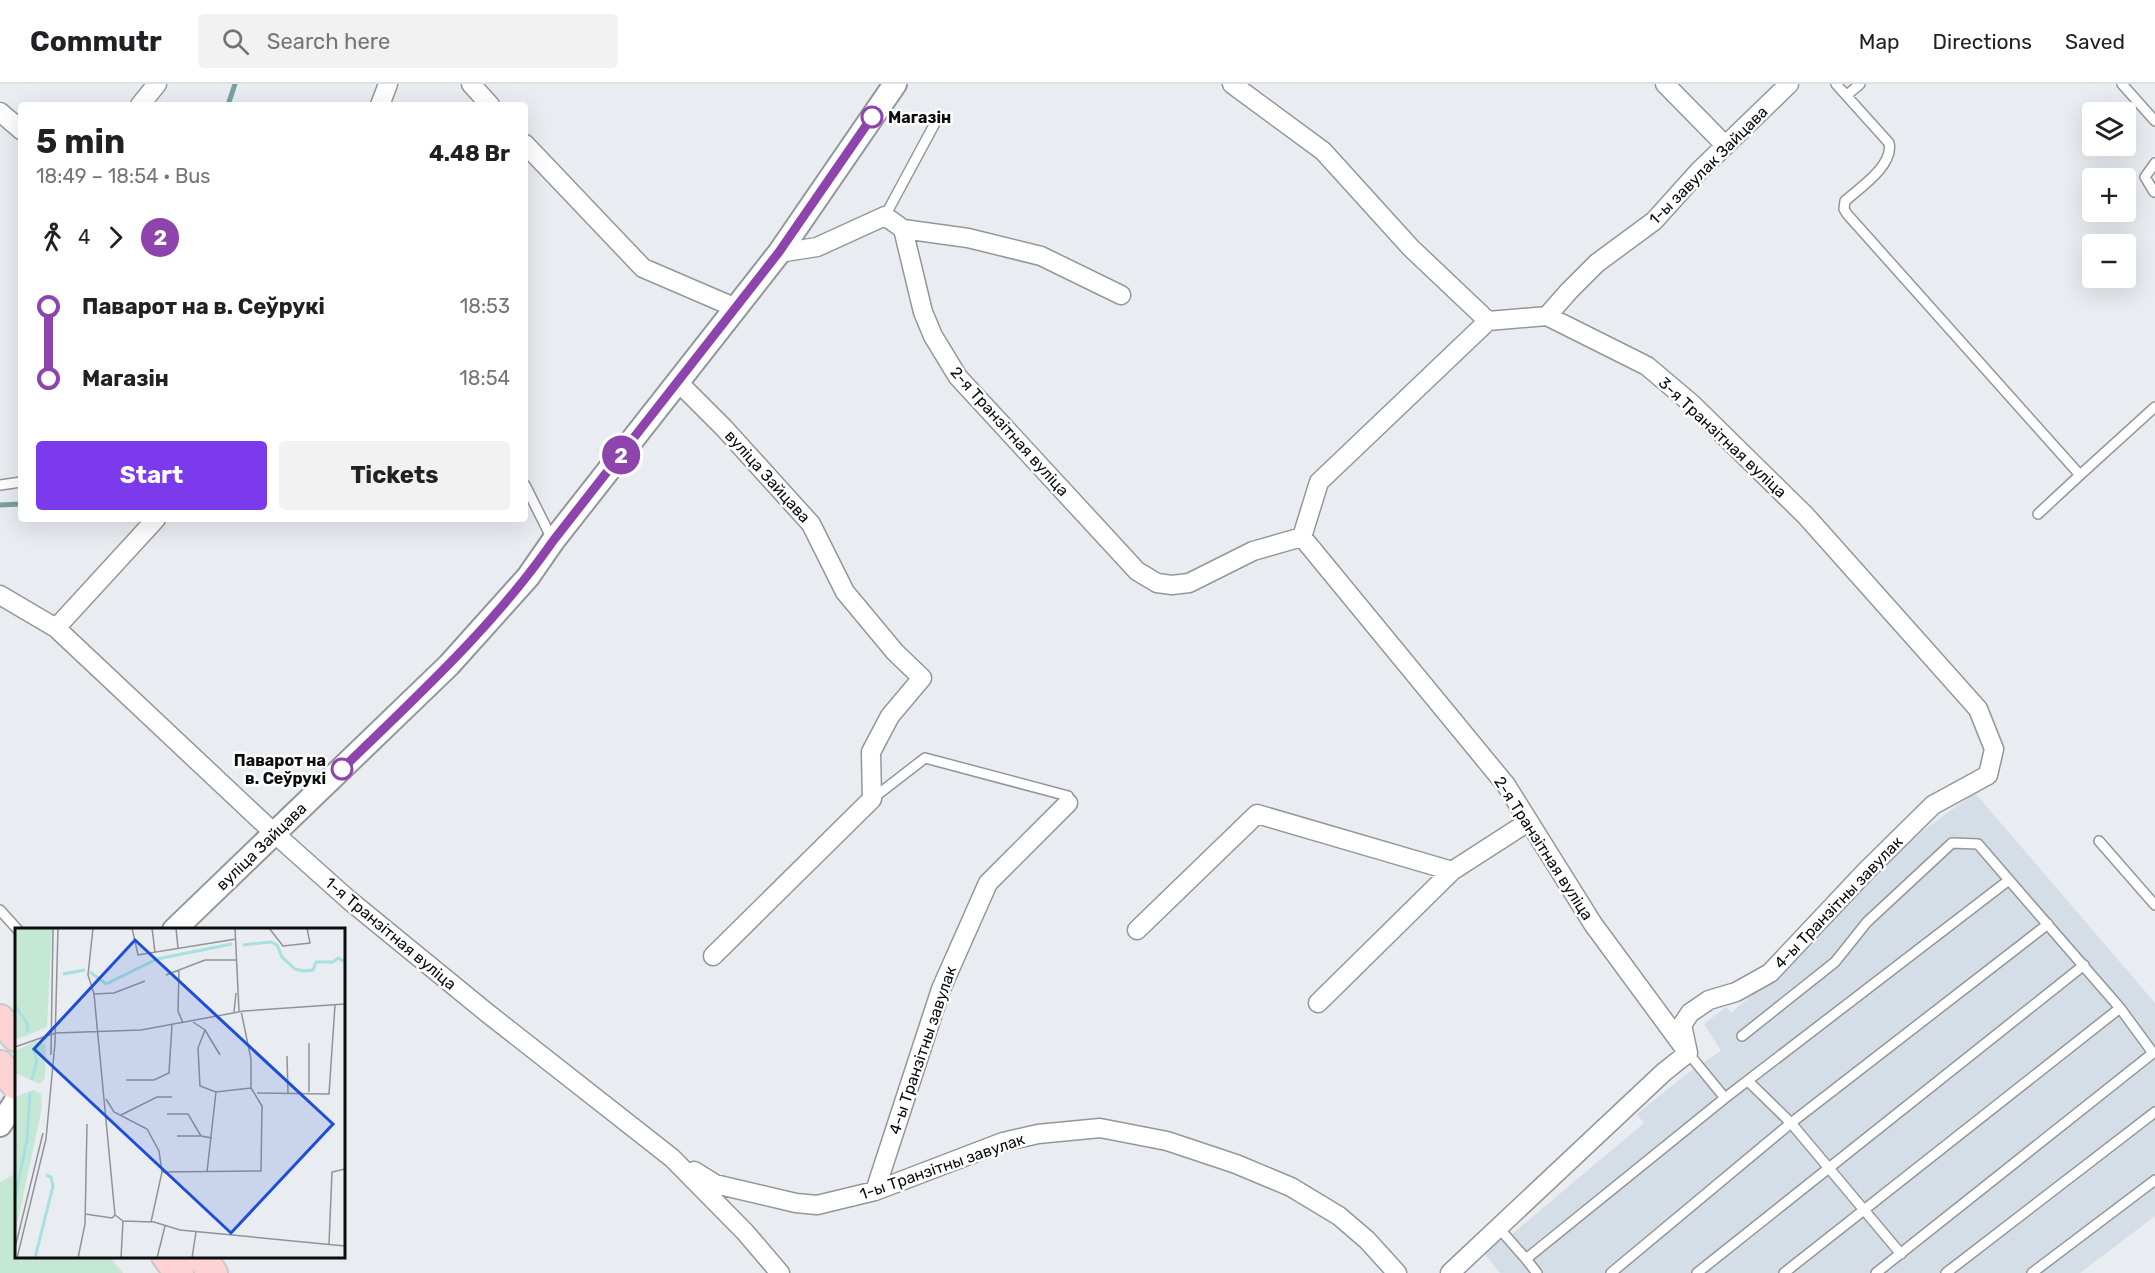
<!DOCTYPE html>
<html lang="en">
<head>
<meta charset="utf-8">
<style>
	body { margin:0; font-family:Rubik,sans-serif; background:#f2f2f2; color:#202124; height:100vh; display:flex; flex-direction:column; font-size:22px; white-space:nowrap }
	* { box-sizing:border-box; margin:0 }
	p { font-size:20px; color:#757577 }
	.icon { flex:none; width:33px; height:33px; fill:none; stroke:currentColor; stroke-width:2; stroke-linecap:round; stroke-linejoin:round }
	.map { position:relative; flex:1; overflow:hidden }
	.details { position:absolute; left:18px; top:18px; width:510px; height:420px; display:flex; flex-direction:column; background:#fff; border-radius:6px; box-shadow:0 6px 24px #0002 }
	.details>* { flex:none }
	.badge { padding:0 12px; border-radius:20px; font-size:21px; line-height:39px }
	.controls { position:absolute; left:2082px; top:18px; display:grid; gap:12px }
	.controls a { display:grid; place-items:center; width:54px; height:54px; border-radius:6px; background:#fff; box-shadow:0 6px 24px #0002; font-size:30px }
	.map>.badge { position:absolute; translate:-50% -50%; box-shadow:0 0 0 3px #fff }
	.legs { display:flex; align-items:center; gap:9px; height:66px; padding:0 18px; font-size:20px }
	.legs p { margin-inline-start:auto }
	.overview { display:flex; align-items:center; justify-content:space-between; height:102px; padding:0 18px }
	h1 { font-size:33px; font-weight:700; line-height:45px }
	.primary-button { display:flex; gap:12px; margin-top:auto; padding:12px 18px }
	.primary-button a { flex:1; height:69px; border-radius:6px; background:#7c3aed; color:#fff; font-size:24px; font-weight:700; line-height:69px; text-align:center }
	.primary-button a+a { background:#f2f2f2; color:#202124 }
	ul { padding:0 18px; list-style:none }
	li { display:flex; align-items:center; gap:21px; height:72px; font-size:22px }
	li i { display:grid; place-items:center; width:9px; height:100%; margin:0 8px; background:currentColor }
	li i::after { content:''; width:15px; height:15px; margin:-8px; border:4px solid; border-radius:50%; background:#fff }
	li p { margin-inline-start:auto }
	li:first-child i { background:linear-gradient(#0000 50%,currentColor 0) }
	li:last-child i { background:linear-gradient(currentColor 50%,#0000 0) }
	header { display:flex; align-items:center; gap:36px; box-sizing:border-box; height:84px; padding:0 30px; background:#fff; border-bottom:2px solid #e0e0e0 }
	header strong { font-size:28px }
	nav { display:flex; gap:33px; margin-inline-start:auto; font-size:21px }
	.search { width:420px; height:54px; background:#f2f2f2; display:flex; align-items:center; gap:15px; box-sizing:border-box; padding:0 21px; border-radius:6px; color:#757577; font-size:22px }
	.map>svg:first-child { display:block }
	.built { fill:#d5dde6 }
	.green { fill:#c4e8d4 }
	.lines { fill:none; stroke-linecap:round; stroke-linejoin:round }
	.stream { stroke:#79a0a1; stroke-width:5 }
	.service-casing { stroke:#94979a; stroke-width:12 }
	.minor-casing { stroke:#94979a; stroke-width:21 }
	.tertiary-casing { stroke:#94979a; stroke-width:26 }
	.primary-casing { stroke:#cacaca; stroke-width:32 }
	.service { stroke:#fff; stroke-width:9 }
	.minor { stroke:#fff; stroke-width:18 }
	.tertiary { stroke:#fff; stroke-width:22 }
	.primary { stroke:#fdd3d5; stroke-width:28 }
	.line-1-casing { stroke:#fff; stroke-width:14 }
	.line-1 { stroke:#8e44ad; stroke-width:9 }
	.stop-1-dot { fill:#fff; stroke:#8e44ad; stroke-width:3 }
	.labels { text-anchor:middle; stroke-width:5; stroke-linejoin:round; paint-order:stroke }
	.stop-label { font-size:16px; font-weight:bold; fill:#0c0d0e; stroke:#fff; text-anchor:start }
	.street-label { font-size:16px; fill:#0c0d0e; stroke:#fff }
	.inset-river { fill:none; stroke:#a8dfe0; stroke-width:3 }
	.inset-road { fill:none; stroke:#919396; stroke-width:1.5 }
	.view { fill:#1d4ed8; fill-opacity:0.15; stroke:#1d4ed8; stroke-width:3 }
	.inset-edge { fill:none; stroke:#0c0d0e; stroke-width:3 }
</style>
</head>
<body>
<header>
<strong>Commutr</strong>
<div class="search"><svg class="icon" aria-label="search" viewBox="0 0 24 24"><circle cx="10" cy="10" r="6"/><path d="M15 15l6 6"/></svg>Search here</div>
<nav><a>Map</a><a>Directions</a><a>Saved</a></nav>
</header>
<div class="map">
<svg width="2155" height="1189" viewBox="0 0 2155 1189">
	<rect width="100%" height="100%" fill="#e9ecf0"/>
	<!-- built -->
	<path class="built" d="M1975,709L2155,919V1132L2080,1189H1500L1484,1169L1497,1158L1512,1150L1644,1039L1637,1030L1689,988L1721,967L1704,940L1726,923L1731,929L1816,856L1874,789L1924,746Z"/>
	<!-- green -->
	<path class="green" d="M16,1089V1172L110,1173L123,1189H0V1098Z"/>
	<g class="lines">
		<!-- stream -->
		<path class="stream" d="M228,21L235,0
			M0,421L21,420"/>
		<defs>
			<path id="service" d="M1836,0L1889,59C1894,81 1861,103 1845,117L1844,125L1847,130L2080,391L2155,323
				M2122,0L2155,37
				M1847,11L1860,0
				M2154,108L2145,93L2155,79
				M885,132L934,41
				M0,401L21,398
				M525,401L552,455
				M2038,430L2080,391
				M872,715L925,674L1068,712V719
				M2099,757L2155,821
				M0,826L18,846
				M1688,969L1725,1014
				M1748,997L1791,1039L1901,1170
				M1498,1143L1526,1175
				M1537,1189L1526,1175L1725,1014L2009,796L1978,760L1952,759L1867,838L1835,878L1742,952
				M1611,1189L1791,1039L2048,840
				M1697,1189L2084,881
				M1784,1189L2120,924
				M1876,1189L2153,969L2120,924L2009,796
				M1946,1189L2155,1028
				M2032,1189L2155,1096"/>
			<path id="minor" d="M471,0L490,21
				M1232,0L1323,67L1411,164L1488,237L1547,232L1647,282L1692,320L1806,432L1978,625L1994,665L1988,691L1933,721L1866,787L1770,889L1736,908L1709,916L1690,929L1682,941L1688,969
				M1665,0L1725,61
				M140,21L157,0
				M380,21L388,0
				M0,28L21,46
				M525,60L643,184L736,224
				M903,145L968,154L1041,172L1121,211
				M779,169L817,163L885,132L903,145L923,228L933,252L958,293L1137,487L1157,499L1172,501L1189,499L1253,467L1302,453L1319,398L1488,237
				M1547,232L1569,207L1597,179L1654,137L1699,87L1789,0
				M678,298L724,344L811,440L845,508L895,568L922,594L890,632L871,668L872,715L713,872
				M1302,453L1506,701L1593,840L1685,965
				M0,511L56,544L274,749L349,816L486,928L672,1074L745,1148L780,1189
				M56,544L156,435
				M1137,846L1257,730L1452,787L1528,738
				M1318,919L1452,787
				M694,1087L715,1100L796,1119L817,1121L875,1107L1003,1058L1038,1050L1100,1044L1167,1057L1236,1080L1291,1103L1339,1132L1367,1156L1397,1189
				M875,1107L941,905L988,799L1068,719
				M1450,1189L1664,988L1688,969"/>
			<path id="tertiary" d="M174,846L449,581L528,493L553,457L779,169L895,0
				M0,1041L16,1017"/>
			<path id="primary" d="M0,935L16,953
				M0,981L16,1001
				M166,1172L179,1189
				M200,1172L213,1189"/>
		</defs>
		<!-- service casing -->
		<use href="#service" class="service-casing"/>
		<!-- minor casing -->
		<use href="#minor" class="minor-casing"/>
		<!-- tertiary casing -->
		<use href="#tertiary" class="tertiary-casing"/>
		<!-- primary casing -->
		<use href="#primary" class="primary-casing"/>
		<!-- service -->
		<use href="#service" class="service"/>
		<!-- minor -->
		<use href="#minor" class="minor"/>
		<!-- tertiary -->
		<use href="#tertiary" class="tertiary"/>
		<!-- primary -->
		<use href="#primary" class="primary"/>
	</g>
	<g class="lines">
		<defs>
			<path id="line-1" d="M342,685C416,613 494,542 553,457L779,168L872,33"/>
		</defs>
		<!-- line-1 casing -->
		<use href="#line-1" class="line-1-casing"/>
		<!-- line-1 -->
		<use href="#line-1" class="line-1"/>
	</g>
	<!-- markers -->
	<g class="stop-1-dot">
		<circle cx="872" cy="33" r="10"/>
		<circle cx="342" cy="685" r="10"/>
	</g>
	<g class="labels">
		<!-- stop labels -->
		<g class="stop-label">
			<text x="888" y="39">Магазін</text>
			<text x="326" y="682" text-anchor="end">Паварот на<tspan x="326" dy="18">в. Сеўрукі</tspan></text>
		</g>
		<!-- street labels -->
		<g class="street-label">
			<text transform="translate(1708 81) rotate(-45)" y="6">1-ы завулак Зайцава</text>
			<text transform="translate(1010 347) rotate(48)" y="6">2-я Транзітная вуліца</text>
			<text transform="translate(1723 353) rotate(43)" y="6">3-я Транзітная вуліца</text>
			<text transform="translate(768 392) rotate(48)" y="6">вуліца Зайцава</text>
			<text transform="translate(261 762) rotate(-44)" y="6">вуліца Зайцава</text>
			<text transform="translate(1544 764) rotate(57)" y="6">2-я Транзітная вуліца</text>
			<text transform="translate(1838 818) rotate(-46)" y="6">4-ы Транзітны завулак</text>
			<text transform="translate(391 849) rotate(40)" y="6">1-я Транзітная вуліца</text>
			<text transform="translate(922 966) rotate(-71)" y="6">4-ы Транзітны завулак</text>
			<text transform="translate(942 1082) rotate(-19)" y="6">1-ы Транзітны завулак</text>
		</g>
	</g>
	<!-- overview -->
	<g transform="translate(15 844)">
		<rect width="330" height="330" fill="#e9ecf0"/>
		<path d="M0,0H37L32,99L0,112ZM21,113L31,117L30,150L25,156L0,145V123ZM18,162L26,166L27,179L0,306V169Z" fill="#c4e8d4"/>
		<path class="inset-river" d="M228,17L256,14L262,17L267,29L280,41L289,43L298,42L301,34H318L323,30L330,34M75,44L91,56L142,31L217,16M48,46L70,42M0,78L12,95L13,104M17,152L22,132L18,121M0,269L12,212L15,164M20,330L38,258L36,249L31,247"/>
		<path class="inset-road" d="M78,0L73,47L79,66L100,287M117,0L123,27L221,11M137,0L140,24M161,0L163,20M220,0L224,83M254,0L268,18L295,15L292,0M164,42L163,83L168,95M151,47L190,32H222M79,66L99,65L130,53M219,84L221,65M178,94L190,102L183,120L185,158L201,164L236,160M190,102L205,127M294,115V164M0,119L40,105L126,102L229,83L330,76M36,127L38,0M272,128L273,165M111,152H139L154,145L157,97M242,165L314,166L320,77M91,171L99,184L132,201L144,223L147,244L136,294M152,186H173L186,208L197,210M106,187L142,169H157M162,208H185M147,244L246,243L247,178L236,160V131L226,83M192,244L201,164M70,286L97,290L100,287M100,287L108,293L139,294L165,302L330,318M314,316L317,244L330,241M0,320L28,205M2,330L31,211L40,115L43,0M63,330L70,296L72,196M106,330L108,293M142,330L150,298M177,330L181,304"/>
		<path class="view" d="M120,12L318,196L216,305L19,121Z"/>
		<rect width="330" height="330" class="inset-edge"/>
	</g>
</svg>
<div class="controls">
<a><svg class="icon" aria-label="layers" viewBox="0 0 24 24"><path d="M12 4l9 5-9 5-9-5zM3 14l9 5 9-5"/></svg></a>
<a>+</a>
<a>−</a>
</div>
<b class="badge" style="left:621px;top:371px;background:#8e44ad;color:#fff">2</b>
<section class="details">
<div class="overview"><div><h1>5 min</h1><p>18:49 – 18:54 · Bus</p></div><b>4.48 Br</b></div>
<div class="legs"><svg class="icon" aria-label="walk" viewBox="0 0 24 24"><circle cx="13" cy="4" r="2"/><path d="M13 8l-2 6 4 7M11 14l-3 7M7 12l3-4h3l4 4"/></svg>4<svg class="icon" aria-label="forward" viewBox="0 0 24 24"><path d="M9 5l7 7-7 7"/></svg><b class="badge" style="background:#8e44ad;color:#fff">2</b></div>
<ul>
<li><i style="color:#8e44ad"></i><b>Паварот на в. Сеўрукі</b><p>18:53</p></li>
<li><i style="color:#8e44ad"></i><b>Магазін</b><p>18:54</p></li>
</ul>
<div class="primary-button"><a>Start</a><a>Tickets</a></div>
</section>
</div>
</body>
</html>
